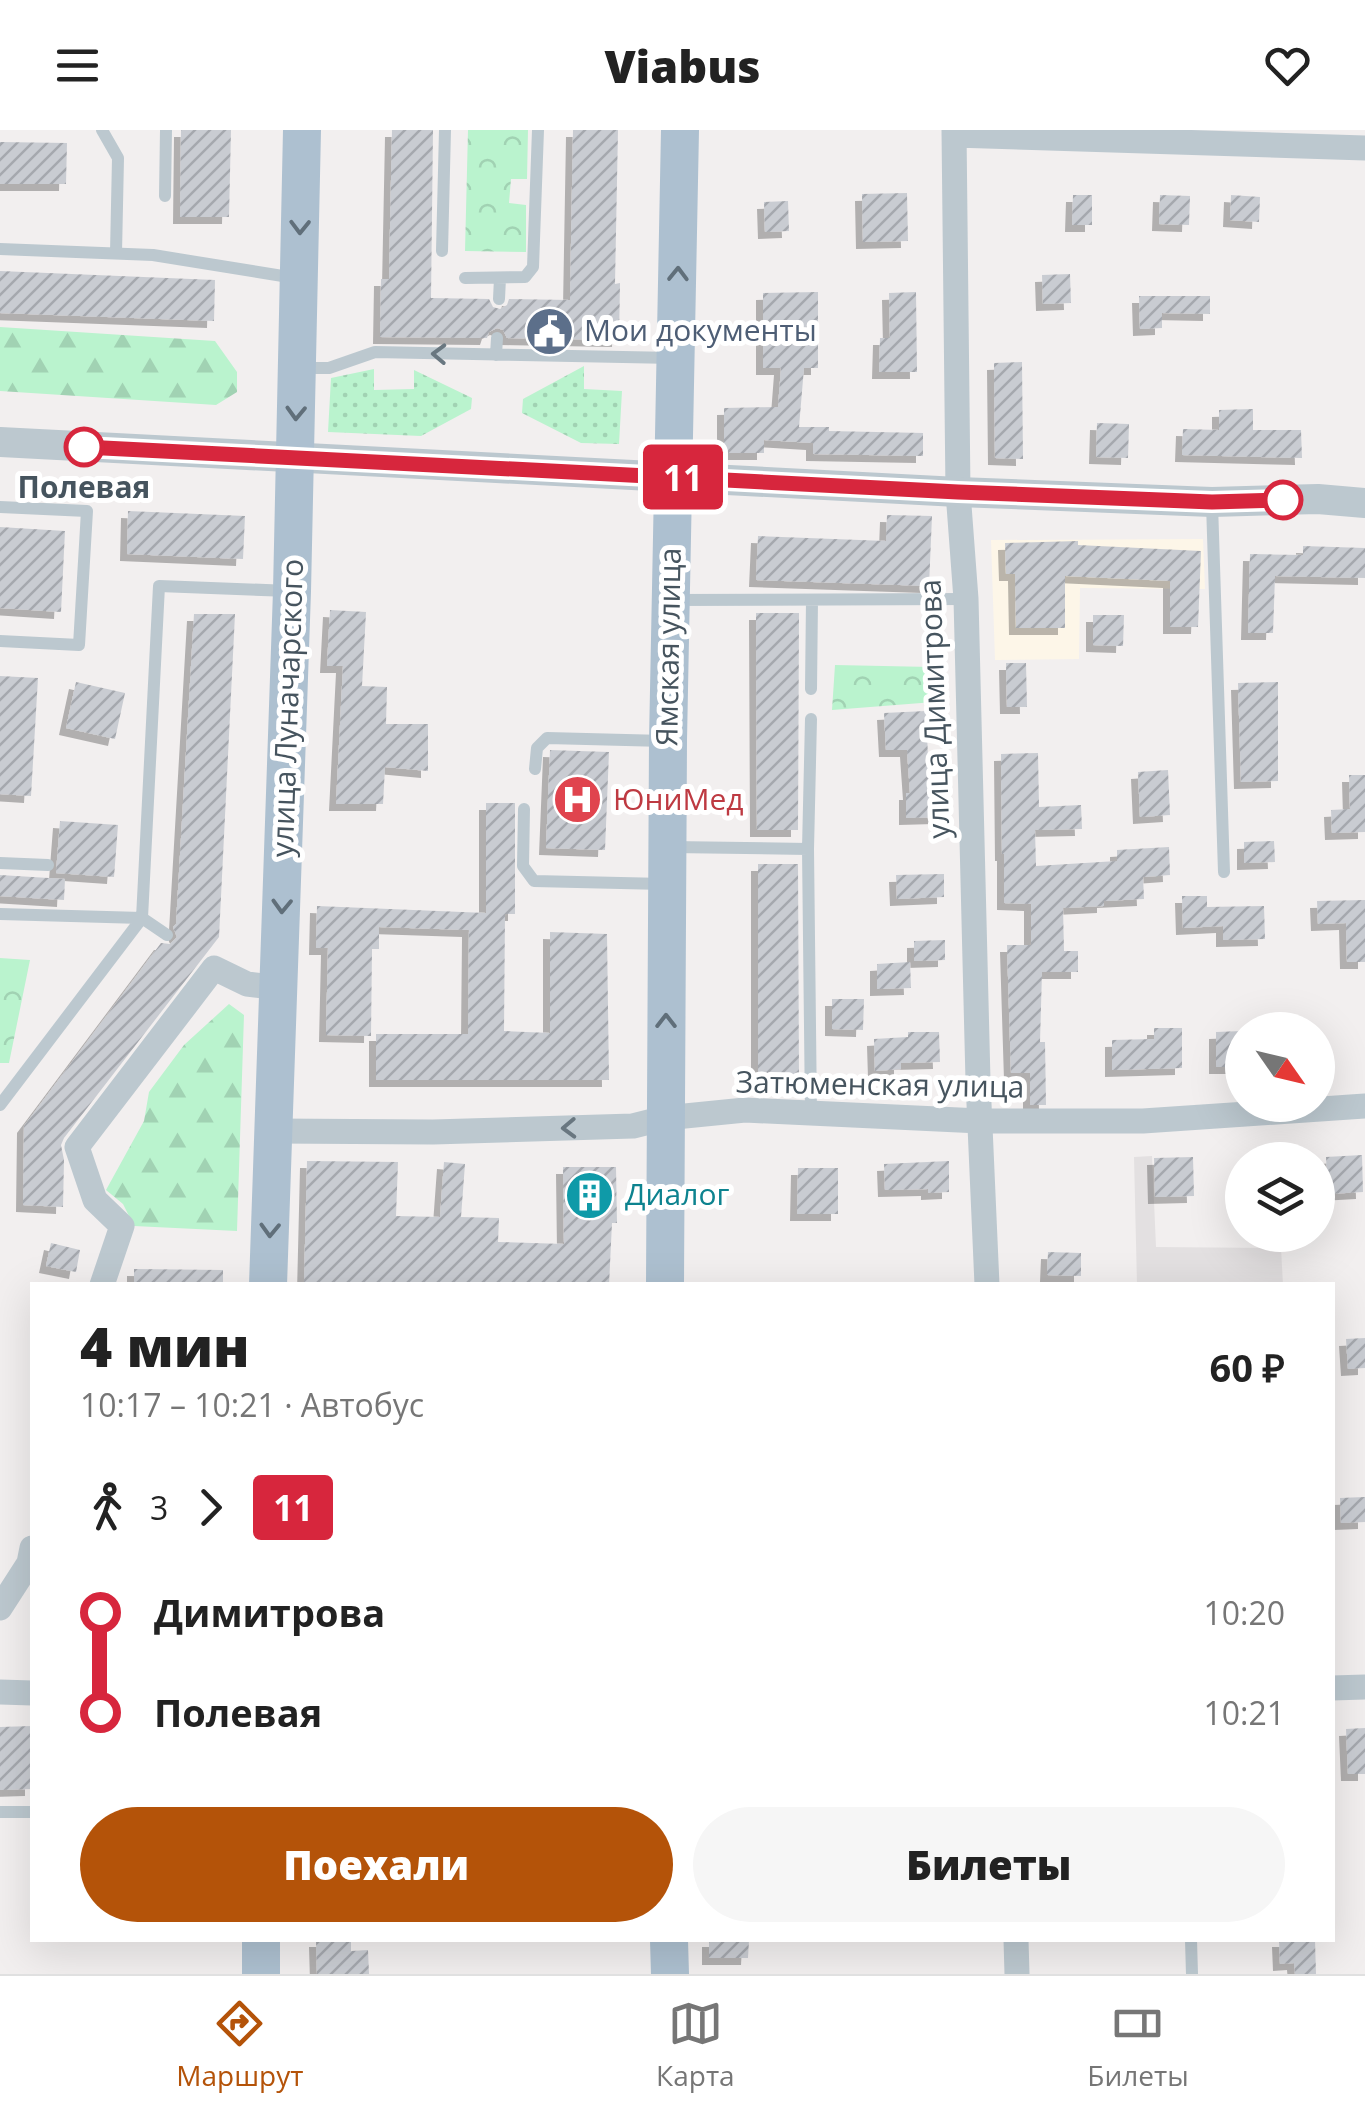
<!DOCTYPE html>
<html lang="ru">
<head>
<meta charset="utf-8">
<style>
	body { margin:0; font-family:"Open Sans",sans-serif; background:#f6f6f6; color:#222; height:100vh; display:flex; flex-direction:column; font-size:38px; white-space:nowrap }
	* { box-sizing:border-box; margin:0 }
	p { font-size:32px; color:#767676 }
	.icon { flex:none; width:55px; height:55px; fill:none; stroke:currentColor; stroke-width:2; stroke-linecap:round; stroke-linejoin:round }
	.map { position:relative; flex:1; overflow:hidden }
	.drawer { position:absolute; left:30px; top:1152px; width:1305px; height:660px; display:flex; flex-direction:column; background:#fff; border-radius:0px; box-shadow:0 10px 40px #0002 }
	.drawer>* { flex:none }
	.badge { padding:0 20px; border-radius:8px; font-size:35px; line-height:65px }
	.needle { width:65px; rotate:124deg }
	.controls { position:absolute; left:1225px; top:882px; display:grid; gap:20px }
	.controls a { display:grid; place-items:center; width:110px; height:110px; border-radius:50%; background:#fff; box-shadow:0 10px 40px #0002; font-size:50px }
	.map>.badge { position:absolute; translate:-50% -50%; box-shadow:0 0 0 5px #fff }
	.legs { display:flex; align-items:center; gap:15px; height:110px; padding:0 50px; font-size:32px }
	.legs p { margin-inline-start:auto }
	.overview { display:flex; align-items:center; justify-content:space-between; height:170px; padding:0 50px }
	h1 { font-size:55px; font-weight:800; line-height:75px }
	.action { display:flex; gap:20px; margin-top:auto; padding:20px 50px }
	.action a { flex:1; height:115px; border-radius:60px; background:#b45309; color:#fff; font-size:40px; font-weight:800; line-height:115px; text-align:center }
	.action a+a { background:#f6f6f6; color:#222 }
	ul { padding:0 50px; list-style:none }
	li { display:flex; align-items:center; gap:35px; height:100px; font-size:38px }
	li i { display:grid; place-items:center; width:15px; height:100%; margin:0 12px; background:currentColor }
	li i::after { content:''; width:25px; height:25px; margin:-12px; border:8px solid; border-radius:50%; background:#fff }
	li p { margin-inline-start:auto }
	li:first-child i { background:linear-gradient(#0000 50%,currentColor 0) }
	li:last-child i { background:linear-gradient(currentColor 50%,#0000 0) }
	header { display:flex; justify-content:space-between; align-items:center; height:130px; padding:0 50px; background:#fff; font-size:45px; font-weight:800 }
	.dock { display:flex; justify-content:space-around; align-items:center; height:140px; border-top:2px solid #e0e0e0; background:#fff; font-size:28px; color:#767676 }
	.dock a { display:grid; justify-items:center; gap:5px }
	.dock .current { color:#b45309 }
	.map>svg:first-child { display:block }
	.commercial { fill:#fdf6e8 }
	.education { fill:#e3e0e1 }
	.grass { fill:url(#grass-dots) }
	.forest { fill:url(#forest-firs) }
	.park { fill:url(#park-crowns) }
	.building { fill:url(#building-hatch); filter:url(#shadow) }
	.lines { fill:none; stroke-linecap:round; stroke-linejoin:round }
	.service { stroke:#bcc8cf; stroke-width:12 }
	.minor { stroke:#bcc8cf; stroke-width:25 }
	.tertiary { stroke:#bcc8cf; stroke-width:30 }
	.primary { stroke:#adc0d0; stroke-width:38 }
	.oneway { stroke:#606f7a }
	.oneway2 { stroke:#697780 }
	.line-1-casing { stroke:#fff; stroke-width:22 }
	.line-1 { stroke:#d7263d; stroke-width:15 }
	.stop-1-dot { fill:#fff; stroke:#d7263d; stroke-width:5 }
	.labels { text-anchor:middle; stroke-width:10; stroke-linejoin:round; paint-order:stroke }
	.service-label { font-size:30px; fill:#4e5e75; stroke:#fff; text-anchor:start }
	.stop-label { font-size:30px; font-weight:bold; fill:#46545e; stroke:#fff }
	.street-label { font-size:30px; fill:#46545e; stroke:#fff }
	.health-label { font-size:30px; fill:#be3a42; stroke:#fff; text-anchor:start }
	.culture-label { font-size:30px; fill:#0d838f; stroke:#fff; text-anchor:start }
</style>
</head>
<body>
<header><svg class="icon" aria-label="menu" viewBox="0 0 24 24"><path d="M4 6h16M4 12h16M4 18h16"/></svg>Viabus<svg class="icon" aria-label="heart" viewBox="0 0 24 24"><path d="M12 20l-8-8c-3-5 5-10 8-4 3-6 11-1 8 4z"/></svg></header>
<div class="map">
<svg width="1365" height="1844" viewBox="0 0 1365 1844">
	<defs>
		<pattern id="grass-dots" width="8" height="8" patternUnits="userSpaceOnUse" patternTransform="scale(2.5)"><rect width="8" height="8" fill="#baf3ce"/><path d="M2 2h.1M6 6h.1" fill="none" stroke="#a1d2b3" stroke-width="1.8" stroke-linecap="round"/></pattern>
		<pattern id="forest-firs" width="22" height="20" patternUnits="userSpaceOnUse" patternTransform="scale(2.5)"><rect width="22" height="20" fill="#baf3ce"/><path d="M5 1l3.5 6h-7zM16 11l3.5 6h-7z" fill="#a1d2b3"/></pattern>
		<pattern id="park-crowns" width="20" height="18" patternUnits="userSpaceOnUse" patternTransform="scale(2.5)"><rect width="20" height="18" fill="#baf3ce"/><path d="M2 6a3 3 0 1 1 6 0M12 15a3 3 0 1 1 6 0" fill="none" stroke="#a1d2b3"/></pattern>
		<pattern id="building-hatch" width="6" height="6" patternUnits="userSpaceOnUse" patternTransform="scale(2.5)"><rect width="6" height="6" fill="#c9ccd2"/><path d="M-1 1l2-2M0 6l6-6M5 7l2-2" fill="none" stroke="#a5a8ae"/></pattern>
		<filter id="shadow"><feDropShadow dx="-7" dy="7" stdDeviation="0" flood-color="#0004"/></filter>
	</defs>
	<rect width="100%" height="100%" fill="#f2efef"/>
	<!-- commercial -->
	<path class="commercial" d="M1203,409L1205,459L1080,458L1079,529L995,530L991,410Z"/>
	<!-- education -->
	<path class="education" d="M1152,1026L1156,1117L1281,1118L1283,1155H1137L1134,1027Z"/>
	<!-- grass -->
	<path class="grass" d="M584,236V259L622,261L619,314L581,313L522,283L523,269Z
		M374,239V260L414,259V240L472,268L471,279L421,306L328,302L331,248Z"/>
	<!-- forest -->
	<path class="forest" d="M0,197L215,211L237,242V262L216,275L0,261Z
		M229,874L244,885L237,1101L134,1096L123,1074L106,1060L144,991L149,962L184,915Z"/>
	<!-- park -->
	<path class="park" d="M468,0H528L527,49H511L509,73L526,75V122L465,121Z
		M835,535L932,537L934,572L832,580Z
		M0,828L30,830L9,933H0Z"/>
	<!-- building -->
	<path class="building" d="M181,0H231L229,87H180Z
		M392,0H433L431,168L489,169L493,177L500,179L507,175L509,169L570,170L573,0H618L615,154L620,153L619,210L507,208L503,200L497,198L489,202L487,208L380,207L381,149H389Z
		M0,12L67,13L66,54H0Z
		M907,63L908,111L863,112L862,64Z
		M1073,65H1092V95H1072Z
		M1160,65L1190,66L1189,95L1159,94Z
		M1231,65L1260,67L1259,92L1230,90Z
		M788,71L789,101L765,102L764,72Z
		M0,141L215,150L214,191L0,183Z
		M1070,144L1071,173L1043,174L1042,145Z
		M818,162V238H804L799,297H829V301L923,303V326L813,324V313L764,310V323H724V278L778,277L781,238H763V163Z
		M916,162L917,242H879L880,208H890L889,163Z
		M1139,166H1210V184L1162,183V198L1140,199Z
		M1022,232L1023,329L995,328L994,233Z
		M1253,279V300H1301L1302,328L1182,325L1183,299L1219,300V280Z
		M1097,293L1129,294L1128,328L1096,327Z
		M128,381L245,386L243,429L127,424Z
		M887,385L932,386L929,456L756,450L758,406L886,411Z
		M0,397L65,401L61,482L0,478Z
		M1078,411V415L1201,421L1198,497H1170V451L1065,446V498H1016L1015,444H1006L1005,413Z
		M1303,416L1365,418V448L1275,446L1273,503H1248L1250,424L1303,425Z
		M330,480L366,482L362,556L387,557L386,594H428V641L385,637L383,674H336L343,536H327Z
		M756,483H799L798,700H757Z
		M194,484H235L219,807L64,1008L61,1015L64,1030L63,1077L23,1075L24,996L161,813L170,814L177,807L173,797L176,794Z
		M1093,485H1124L1123,516L1093,515Z
		M1006,533H1026L1027,577H1007Z
		M0,546L38,548L31,666L0,664Z
		M76,552L125,563L115,609L66,598Z
		M1278,552V651L1241,652L1238,553Z
		M926,581L928,627H935L941,687L906,688V663H910L907,620H886L884,583Z
		M550,620L609,622L605,720L546,718Z
		M1038,623L1039,677L1081,675L1082,699L1035,700L1036,736L1117,731V720L1169,717L1170,745L1143,747L1144,769L1104,771V776L1063,778L1064,821H1078V842H1042L1040,912H1045L1046,975H1030V943H1011L1007,815H1031V774L1004,773V724H1002L1001,624Z
		M1168,640L1170,685L1140,687L1138,642Z
		M1349,645H1365V702L1332,703L1331,680L1350,679Z
		M486,673H515V784H505L504,901L550,903V802L607,804L609,950H376V904H468L469,800L379,797V819H372L371,906L326,905L328,818H316L317,776L486,783Z
		M60,691L118,695L114,747L56,743Z
		M1274,711L1275,732L1244,733V712Z
		M758,734H798L799,951L758,952Z
		M944,744V767L897,769L896,745Z
		M0,745L65,749L64,770L0,766Z
		M1182,766H1207V777L1264,776L1265,809L1223,810V796L1183,798Z
		M1365,770V832H1347L1346,793L1318,794L1317,771Z
		M945,810V830L914,831V811Z
		M910,832L911,858L877,859V834Z
		M832,869H864L863,900L832,899Z
		M1154,898H1182V938L1112,940V910L1154,909Z
		M1242,901V937H1216V902Z
		M908,902H939L940,932L901,933V939L875,941L874,909L908,907Z
		M1362,1025L1363,1062L1328,1064L1326,1027Z
		M1193,1027L1194,1066L1155,1067L1154,1028Z
		M307,1031L398,1032L396,1086L440,1087L444,1032L465,1034L461,1087L499,1088L498,1112L564,1114L563,1037H616L617,1093H612L609,1155H304Z
		M949,1031V1062L928,1063V1059L885,1060L884,1034Z
		M798,1038H838V1084H797Z
		M51,1113L80,1120L76,1142L46,1136Z
		M1048,1122L1081,1123V1146L1047,1145Z
		M134,1139L223,1140V1155H134Z
		M1365,1208V1238L1348,1239L1346,1209Z
		M1365,1367V1392L1341,1393L1340,1368Z
		M32,1596V1659L0,1660V1597Z
		M1365,1598V1644H1348L1346,1599Z
		M316,1810H351V1821L368,1820L369,1844H317Z
		M709,1810H749L748,1828H709Z
		M1279,1810H1315L1316,1844H1295L1294,1833L1280,1834Z"/>
	<g class="lines">
		<!-- service -->
		<path class="service" d="M102,0L118,28L116,123
			M165,66L166,0
			M0,119L153,125L295,148
			M442,121L445,0
			M465,148L525,147L533,137L538,0
			M499,169L500,148
			M496,225L497,208
			M302,238H329L375,222L674,228
			M1212,374L1224,742
			M0,377L87,381L79,515L0,511
			M672,470L966,469
			M811,559L812,470
			M535,639L537,618L547,608L665,611
			M524,679L523,736L534,751L664,754
			M671,717L808,719L811,589
			M808,719L811,985
			M0,733L48,735
			M0,784L142,788L167,805
			M0,975L142,788L159,456L290,461
			M0,1682H32
			M1191,1810L1192,1844"/>
		<!-- minor -->
		<path class="minor" d="M954,0L958,362L966,469L978,951L987,1155
			M954,5L1365,18
			M274,1001L433,1002L633,996L665,988L745,980L980,991H1143L1365,976
			M102,1155L122,1096L95,1070L77,1017L214,838L247,854L280,858
			M0,1478L29,1433L32,1418
			M1332,1558L1365,1557
			M0,1562L32,1563
			M1016,1810L1017,1844"/>
		<!-- tertiary -->
		<path class="tertiary" d="M0,312L958,362L1212,372L1318,369L1365,373"/>
		<!-- primary -->
		<path class="primary" d="M268,1155L292,461L302,0
			M665,1155L668,611L680,0
			M261,1810V1844
			M669,1810L670,1844"/>
	</g>
	<!-- one-way arrows -->
	<defs><path id="oneway-chevron" d="M-2-3.5L2.5 0L-2 3.5" fill="none" stroke-width="1.6" stroke-linecap="round" stroke-linejoin="round" transform="scale(2.5)"/></defs>
	<g class="oneway">
		<use href="#oneway-chevron" transform="translate(300 97) rotate(91)"/>
		<use href="#oneway-chevron" transform="translate(678 144) rotate(-89)"/>
		<use href="#oneway-chevron" transform="translate(296 283) rotate(92)"/>
		<use href="#oneway-chevron" transform="translate(282 776) rotate(92)"/>
		<use href="#oneway-chevron" transform="translate(666 891) rotate(-90)"/>
		<use href="#oneway-chevron" transform="translate(270 1100) rotate(92)"/>
	</g>
	<g class="oneway2">
		<use href="#oneway-chevron" transform="translate(439 224) rotate(-178)"/>
		<use href="#oneway-chevron" transform="translate(569 998) rotate(178)"/>
	</g>
	<g class="lines">
		<defs>
			<path id="line-1" d="M84,317L958,362L1212,372L1283,370"/>
		</defs>
		<!-- line-1 casing -->
		<use href="#line-1" class="line-1-casing"/>
		<!-- line-1 -->
		<use href="#line-1" class="line-1"/>
	</g>
	<!-- icons -->
	<defs>
		<symbol id="civic-disc" viewBox="-11 -11 22 22"><circle r="9.5" fill="#5c6f8a" stroke="#fff"/><path d="M-.6-6.5H3V-4.5H.6V-3L4-1V1h2V6H-6V1h2V-1L-.6-3ZM-1.2 2.5V6h2.4V2.5Z" fill="#fff"/></symbol>
		<symbol id="hospital-disc" viewBox="-11 -11 22 22"><circle r="9.5" fill="#e0444e" stroke="#fff"/><path d="M-5-5h3v3.5h4V-5h3V5h-3V1.5h-4V5h-3Z" fill="#fff"/></symbol>
		<symbol id="building-disc" viewBox="-11 -11 22 22"><circle r="9.5" fill="#0f9aa8" stroke="#fff"/><path d="M-4-6H4V6H1V3H-1V6H-4ZM-2.5-4.3h1.7v1.8h-1.7ZM.8-4.3h1.7v1.8H.8ZM-2.5-1h1.7V.8h-1.7ZM.8-1h1.7V.8H.8Z" fill="#fff"/></symbol>
	</defs>
	<g fill-rule="evenodd">
		<use href="#civic-disc" x="522" y="174" width="55" height="55"/>
		<use href="#hospital-disc" x="550" y="642" width="55" height="55"/>
		<use href="#building-disc" x="562" y="1038" width="55" height="55"/>
	</g>
	<!-- markers -->
	<g class="stop-1-dot">
		<circle cx="84" cy="317" r="18"/>
		<circle cx="1283" cy="370" r="18"/>
	</g>
	<g class="labels">
		<!-- service labels -->
		<g class="service-label">
			<text x="584" y="211">Мои документы</text>
		</g>
		<!-- stop labels -->
		<g class="stop-label">
			<text x="84" y="368">Полевая</text>
		</g>
		<!-- street labels -->
		<g class="street-label">
			<text transform="translate(669 517) rotate(-89)" y="10">Ямская улица</text>
			<text transform="translate(288 578) rotate(-88)" y="10">улица Луначарского</text>
			<text transform="translate(935 579) rotate(-92)" y="10">улица Димитрова</text>
			<text transform="translate(880 955) rotate(1)" y="10">Затюменская улица</text>
		</g>
		<!-- health labels -->
		<g class="health-label">
			<text x="613" y="680">ЮниМед</text>
		</g>
		<!-- culture labels -->
		<g class="culture-label">
			<text x="625" y="1075">Диалог</text>
		</g>
	</g>
</svg>
<div class="controls">
<a><svg class="needle" viewBox="-14 -14 28 28"><path d="M0-13l5 13h-10z" fill="#e53935"/><path d="M0 13l5-13h-10z" fill="#767676"/></svg></a>
<a><svg class="icon" aria-label="layers" viewBox="0 0 24 24"><path d="M12 4l9 5-9 5-9-5zM3 14l9 5 9-5"/></svg></a>
</div>
<b class="badge" style="left:683px;top:347px;background:#d7263d;color:#fff">11</b>
<section class="drawer">
<div class="overview"><div><h1>4 мин</h1><p>10:17 – 10:21 · Автобус</p></div><b>60 ₽</b></div>
<div class="legs"><svg class="icon" aria-label="walk" viewBox="0 0 24 24"><circle cx="13" cy="4" r="2"/><path d="M13 8l-2 6 4 7M11 14l-3 7M7 12l3-4h3l4 4"/></svg>3<svg class="icon" aria-label="forward" viewBox="0 0 24 24"><path d="M9 5l7 7-7 7"/></svg><b class="badge" style="background:#d7263d;color:#fff">11</b></div>
<ul>
<li><i style="color:#d7263d"></i><b>Димитрова</b><p>10:20</p></li>
<li><i style="color:#d7263d"></i><b>Полевая</b><p>10:21</p></li>
</ul>
<div class="action"><a>Поехали</a><a>Билеты</a></div>
</section>
</div>
<nav class="dock">
<a class="current"><svg class="icon" aria-label="directions" viewBox="0 0 24 24"><path d="M12 3l9 9-9 9-9-9zM9 14v-3h6M13 9l2 2-2 2"/></svg>Маршрут</a>
<a><svg class="icon" aria-label="map" viewBox="0 0 24 24"><path d="M3 6l6-2 6 2 6-2v14l-6 2-6-2-6 2zM9 4v14M15 6v14"/></svg>Карта</a>
<a><svg class="icon" aria-label="tickets" viewBox="0 0 24 24"><path d="M3 7h18v10H3zM15 7v10"/></svg>Билеты</a>
</nav>
</body>
</html>
